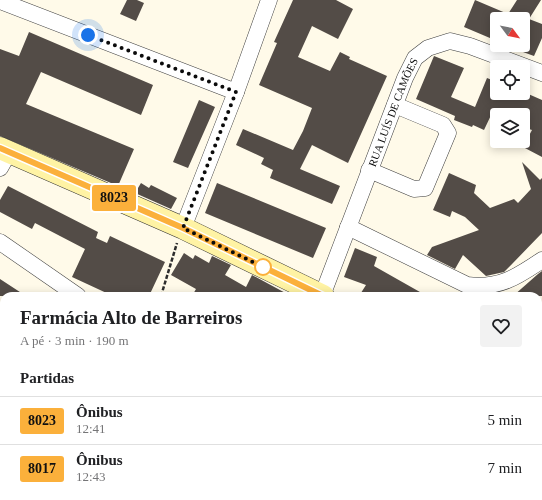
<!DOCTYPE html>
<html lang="pt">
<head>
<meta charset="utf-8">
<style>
	body { margin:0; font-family:"Times New Roman",serif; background:#f2f2f2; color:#202124; height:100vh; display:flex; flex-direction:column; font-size:15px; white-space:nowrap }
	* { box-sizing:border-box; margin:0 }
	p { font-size:13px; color:#757577 }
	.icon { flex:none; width:22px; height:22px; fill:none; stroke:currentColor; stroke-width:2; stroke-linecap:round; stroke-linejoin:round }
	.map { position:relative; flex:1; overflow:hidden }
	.details { position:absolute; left:0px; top:292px; width:542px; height:208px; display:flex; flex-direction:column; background:#fff; border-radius:12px 12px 0 0; box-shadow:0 2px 10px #0003 }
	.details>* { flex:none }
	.badge { padding:0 8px; border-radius:3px; font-size:14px; line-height:26px }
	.needle { width:26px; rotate:122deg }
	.tools { position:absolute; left:490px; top:12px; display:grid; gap:8px }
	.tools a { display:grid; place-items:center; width:40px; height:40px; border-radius:4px; background:#fff; box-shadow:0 2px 10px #0003; font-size:20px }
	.you { position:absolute; width:20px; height:20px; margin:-10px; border:3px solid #fff; border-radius:50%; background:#1a73e8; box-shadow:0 0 0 6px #1a73e833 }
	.map>.badge { position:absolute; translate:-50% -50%; box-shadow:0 0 0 2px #fff }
	h2 { padding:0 20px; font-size:15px; line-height:36px }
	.round { display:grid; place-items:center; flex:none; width:42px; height:42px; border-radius:4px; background:#f2f2f2 }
	.overview { display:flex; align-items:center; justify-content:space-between; height:68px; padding:0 20px }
	h1 { font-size:19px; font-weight:700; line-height:30px }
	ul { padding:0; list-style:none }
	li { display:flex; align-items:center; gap:12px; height:48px; padding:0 20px; border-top:1px solid #e0e0e0 }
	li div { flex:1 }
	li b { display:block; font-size:15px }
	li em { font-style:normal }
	li .badge { min-width:44px; font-weight:700; text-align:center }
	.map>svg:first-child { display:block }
	.pitch { fill:#e1efc6 }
	.building { fill:#534c47 }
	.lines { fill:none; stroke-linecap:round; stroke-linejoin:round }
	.street-casing { stroke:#3e3e3e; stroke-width:17 }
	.secondary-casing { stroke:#2d2d2d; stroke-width:23 }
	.path { stroke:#2d2d2d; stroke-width:2.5; stroke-dasharray:4 2; stroke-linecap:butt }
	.street { stroke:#fff; stroke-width:16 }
	.secondary { stroke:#fff3a4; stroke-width:22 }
	.line-casing { stroke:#fff; stroke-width:9 }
	.line { stroke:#fbb03b; stroke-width:6 }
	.walk { stroke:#0b0b0b; stroke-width:4; stroke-dasharray:0 7.2 }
	.stop-dot { fill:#fff; stroke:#fbb03b; stroke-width:2 }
	.labels { text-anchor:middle; stroke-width:4; stroke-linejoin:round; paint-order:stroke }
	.street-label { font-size:11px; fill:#0b0b0b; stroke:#fff }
</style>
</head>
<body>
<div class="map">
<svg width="542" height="500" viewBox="0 0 542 500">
	<rect width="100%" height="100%" fill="#fffae9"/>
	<!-- pitch -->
	<path class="pitch" d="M187,496H334L331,500H194Z"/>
	<!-- building -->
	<path class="building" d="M127,0H137L144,3L136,21L120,14Z
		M293,0H336L353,9L338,39L312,26L298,57L330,71L340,52L350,57L349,59L387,76L348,163L312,145L300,169L340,186L332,204L270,178L273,170L261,164L264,158L236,145L243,129L293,150L303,131L312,108L259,85L277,43L274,42Z
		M475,0L508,14L517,0H541L529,19L542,24V38L534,56L523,52V19H497V41L464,27Z
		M29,32L153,85L141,115L41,72L26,104L134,149L118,186L0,136V49L19,56Z
		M434,56L464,68L451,97L475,107L487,78L497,82V93H526L542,100V157L523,147L532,130L523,127V115H503L493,111L484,130L473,125L472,127L454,120L455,116L416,99Z
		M199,100L215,107L188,168L173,162Z
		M522,162L540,180L542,178V233L513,263L504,272L486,276L463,255L455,269L427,255L432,247L479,230L465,217L452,211L450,217L433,210L449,173L476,185L474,193L490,208L514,199L518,203L531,189Z
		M141,183L149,188L151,185L177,198L171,209L135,193Z
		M217,183L326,228L313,258L205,213Z
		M8,186L98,232L96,238L107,243L110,236L165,262L149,296H113L72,277L85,249L35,223L32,229L0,212V200Z
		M355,248L377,257L374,266L427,296H359L366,285L344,277Z
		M184,253L193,259L195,255L209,263L212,256L231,265L225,275L246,287L252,275L291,296H192L196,289L171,275Z
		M542,271V296H513L538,274Z
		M0,279L26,296H0Z"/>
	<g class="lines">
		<defs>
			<g id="street">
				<path d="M0,1L236,92"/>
				<path d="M0,168L9,152"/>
				<path d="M369,170L414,189L425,188L448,133L443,125L395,105"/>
				<path d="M348,227L467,285C499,289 517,277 542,260"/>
				<path d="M183,228L236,92L269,0"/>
				<path d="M0,242L78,296"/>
				<path id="s1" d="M322,296L405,78L415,58L428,48L450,41L470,46L542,73"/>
				<path d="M0,434L4,436"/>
				<path d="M114,496L121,500"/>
			</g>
			<path id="secondary" d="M0,148L183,228L323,296
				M538,406L542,408"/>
		</defs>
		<!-- street casing -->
		<use href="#street" class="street-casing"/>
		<!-- secondary casing -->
		<use href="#secondary" class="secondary-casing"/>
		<!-- path -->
		<path class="path" d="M161,296L177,243"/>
		<!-- street -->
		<use href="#street" class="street"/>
		<!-- secondary -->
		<use href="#secondary" class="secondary"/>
	</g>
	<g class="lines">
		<defs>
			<path id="line" d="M0,148L183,228L323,296"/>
		</defs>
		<!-- line casing -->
		<use href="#line" class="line-casing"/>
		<!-- line -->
		<use href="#line" class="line"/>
		<!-- walk -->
		<path class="walk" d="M88,35L236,92L183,228L263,267"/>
	</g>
	<!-- markers -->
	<circle class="stop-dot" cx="263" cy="267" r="8"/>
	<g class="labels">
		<!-- street labels -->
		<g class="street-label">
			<text dy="4" stroke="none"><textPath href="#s1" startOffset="197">RUA LUÍS DE CAMÕES</textPath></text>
		</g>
	</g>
</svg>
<div class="tools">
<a><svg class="needle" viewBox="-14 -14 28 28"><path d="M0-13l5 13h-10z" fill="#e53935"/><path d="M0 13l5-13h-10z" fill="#757577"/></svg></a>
<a><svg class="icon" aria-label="locate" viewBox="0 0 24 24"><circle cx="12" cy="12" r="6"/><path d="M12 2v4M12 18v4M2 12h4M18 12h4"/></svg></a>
<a><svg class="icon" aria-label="layers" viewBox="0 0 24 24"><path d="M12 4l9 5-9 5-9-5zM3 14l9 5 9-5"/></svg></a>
</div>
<div class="you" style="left:88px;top:35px"></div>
<b class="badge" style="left:114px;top:198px;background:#fbb03b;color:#111">8023</b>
<section class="details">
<div class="overview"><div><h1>Farmácia Alto de Barreiros</h1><p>A pé · 3 min · 190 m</p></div><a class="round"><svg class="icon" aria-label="heart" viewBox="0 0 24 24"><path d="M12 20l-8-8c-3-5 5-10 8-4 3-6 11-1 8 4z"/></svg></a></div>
<h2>Partidas</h2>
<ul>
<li><span class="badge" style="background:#fbb03b;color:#111">8023</span><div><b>Ônibus</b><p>12:41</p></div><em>5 min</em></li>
<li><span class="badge" style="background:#fbb03b;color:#111">8017</span><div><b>Ônibus</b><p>12:43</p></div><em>7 min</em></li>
</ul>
</section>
</div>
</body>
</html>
